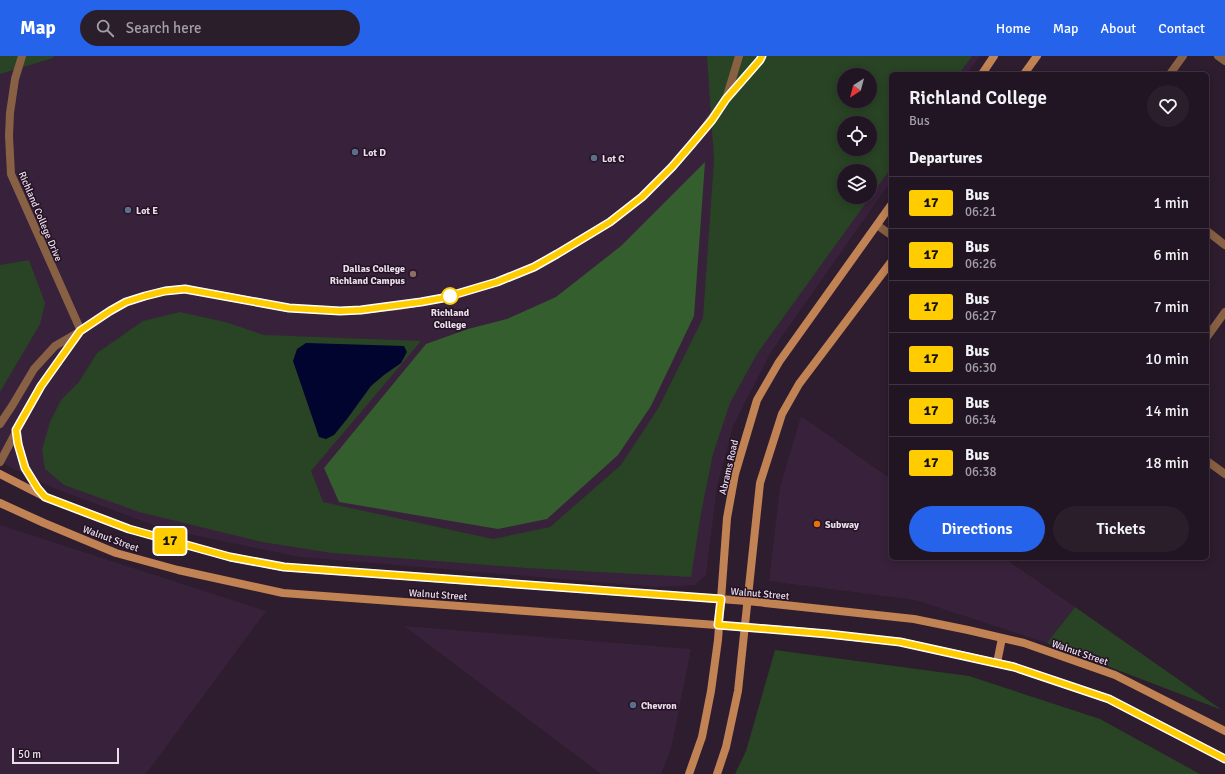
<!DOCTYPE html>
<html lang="en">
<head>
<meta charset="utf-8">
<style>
	body { margin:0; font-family:Signika,sans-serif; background:#2a1e2b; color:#f1f3f6; height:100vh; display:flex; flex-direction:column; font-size:15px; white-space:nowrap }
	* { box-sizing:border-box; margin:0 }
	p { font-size:13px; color:#a29fa6 }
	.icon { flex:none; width:22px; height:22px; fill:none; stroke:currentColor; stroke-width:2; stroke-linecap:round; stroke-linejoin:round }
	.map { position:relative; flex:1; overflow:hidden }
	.side { position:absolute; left:889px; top:16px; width:320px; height:488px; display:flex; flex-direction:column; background:#221523; border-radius:6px; box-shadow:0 2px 10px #0003,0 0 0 1px #3f3441 }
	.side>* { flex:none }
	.badge { padding:0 8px; border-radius:3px; font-size:14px; line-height:26px }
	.needle { width:26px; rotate:216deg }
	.tools { position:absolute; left:837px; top:12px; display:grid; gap:8px }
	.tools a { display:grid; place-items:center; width:40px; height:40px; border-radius:50%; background:#221523; box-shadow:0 2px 10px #0003,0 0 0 1px #3f3441; font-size:20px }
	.scale { position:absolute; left:12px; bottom:10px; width:107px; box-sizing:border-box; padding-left:4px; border:2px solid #eadeeb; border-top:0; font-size:11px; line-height:14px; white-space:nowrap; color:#eadeeb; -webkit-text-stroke:3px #241225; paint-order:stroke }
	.map>.badge { position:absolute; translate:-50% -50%; box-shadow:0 0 0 2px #fff }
	h2 { padding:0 20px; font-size:15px; line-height:36px }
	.round { display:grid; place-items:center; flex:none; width:42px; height:42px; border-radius:21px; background:#2a1e2b }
	.overview { display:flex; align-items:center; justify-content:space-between; height:68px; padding:0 20px }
	h1 { font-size:19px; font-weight:600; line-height:30px }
	.button { display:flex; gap:8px; margin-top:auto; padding:8px 20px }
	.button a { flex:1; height:46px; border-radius:24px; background:#2563eb; color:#fff; font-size:16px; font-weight:600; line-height:46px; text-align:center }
	.button a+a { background:#2a1e2b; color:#f1f3f6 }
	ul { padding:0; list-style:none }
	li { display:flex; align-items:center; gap:12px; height:52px; padding:0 20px; border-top:1px solid #3f3441 }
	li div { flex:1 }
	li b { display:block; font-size:15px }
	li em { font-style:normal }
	li .badge { min-width:44px; font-weight:700; text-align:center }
	header { display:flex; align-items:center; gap:24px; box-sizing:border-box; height:56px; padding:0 20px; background:#2563eb; color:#fff }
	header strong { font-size:19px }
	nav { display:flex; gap:22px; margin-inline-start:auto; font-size:14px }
	.search { width:280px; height:36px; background:#2a1e2b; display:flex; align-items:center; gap:10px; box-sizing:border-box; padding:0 14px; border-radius:22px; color:#a29fa6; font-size:15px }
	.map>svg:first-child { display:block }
	.built { fill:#38213a; fill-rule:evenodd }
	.green { fill:#284424; fill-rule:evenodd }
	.forest { fill:#355e2f }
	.water { fill:#00042f }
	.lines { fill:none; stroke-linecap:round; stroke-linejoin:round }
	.minor { stroke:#886044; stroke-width:8 }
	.secondary { stroke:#c18254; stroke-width:8 }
	.line-casing { stroke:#fff; stroke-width:9 }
	.line { stroke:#fc0; stroke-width:6 }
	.service-dot { fill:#5c6f8a; stroke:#241225; stroke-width:1.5 }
	.education-dot { fill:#8d6e63; stroke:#241225; stroke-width:1.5 }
	.stop-dot { fill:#fff; stroke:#fc0; stroke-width:2 }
	.food-dot { fill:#e8710a; stroke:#241225; stroke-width:1.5 }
	.labels { text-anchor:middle; stroke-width:3; stroke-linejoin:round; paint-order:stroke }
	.poi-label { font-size:10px; font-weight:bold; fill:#eadeeb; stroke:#241225; text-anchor:start }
	.street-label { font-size:10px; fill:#eadeeb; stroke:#241225 }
	.stop-label { font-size:10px; font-weight:bold; fill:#eadeeb; stroke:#241225 }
</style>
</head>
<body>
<header>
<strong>Map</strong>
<div class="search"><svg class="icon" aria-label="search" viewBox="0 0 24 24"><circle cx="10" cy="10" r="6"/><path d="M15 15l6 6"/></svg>Search here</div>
<nav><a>Home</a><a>Map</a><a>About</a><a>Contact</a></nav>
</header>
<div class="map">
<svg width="1225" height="718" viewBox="0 0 1225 718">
	<rect width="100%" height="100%" fill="#2e1c2f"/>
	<!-- built -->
	<path class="built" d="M0,0H980L967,18H891V125L771,296L733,370L717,431L706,519L695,529L657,531L300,501L164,473L53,432L0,406ZM844,19H870V45H844ZM844,67H870V93H844ZM844,115H870V141H844Z
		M801,360L891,423V502H1004L1075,551L1047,587L915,544L769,525L780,431Z
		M0,469L266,555L146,718H0Z
		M404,570L691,593L671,693L661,718H601Z"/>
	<!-- green -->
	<path class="green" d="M0,0H54L53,2L0,18Z
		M707,0H972L959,18H891V112L757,298L730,347L713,398L701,457L691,521L526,512L332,497L262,486L139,456L64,429L45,413L42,394L50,366L61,344L79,326L97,297L143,265L180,256L225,266L264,279L421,285L311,415L323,446L493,483L550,471L621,409L659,351L703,262L714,104ZM844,19H870V45H844ZM844,67H870V93H844ZM844,115H870V141H844Z
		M29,204L45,247L40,268L0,336V209Z
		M1075,551L1222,654L1047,587Z
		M775,594L969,620L1100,663L1200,718H735L746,695Z"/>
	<!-- forest -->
	<path class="forest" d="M705,106L694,260L651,350L618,399L547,463L498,473L339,446L324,412L426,288L468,273L507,263L556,241L621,190Z"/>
	<!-- water -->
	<path class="water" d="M306,287L404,290L407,296L401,307L384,319L371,330L347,363L334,379L326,383L319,381L293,305L297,293Z"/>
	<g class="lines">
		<!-- minor -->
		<path class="minor" d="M22,0L15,23L10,57L9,80L11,118L81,275
			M1218,0L1225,5
			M1170,18L1183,0
			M727,40L739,0
			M877,169L891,179
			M1207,175L1225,189
			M1207,281L1225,256
			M0,368L12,350L34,313L55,290L81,275L110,255L126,246L145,240L165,235L185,233L202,236L289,252L340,255L361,254L399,250L443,242L497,226L534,211L557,198L610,166L642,141L672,111L700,78L726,43L760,4L762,0
			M17,374C19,402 27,420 45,441
			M1207,405L1225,418
			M0,406L17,374L41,330L79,278"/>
		<!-- secondary -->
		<path class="secondary" d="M982,18L994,0
			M1024,18L1037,0
			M0,418L45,441L129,473L230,501L283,511L747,545L914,563L968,574L1024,587L1115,619L1225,675
			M0,447L44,467L116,497L178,514L283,537L797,575L901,586L946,596L956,598L1014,611L1109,643L1225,703
			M997,607L1002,582
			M689,718L702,681L711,635L718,584L727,462L735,418L757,344L779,306L891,149
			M717,718L726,691L738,635L760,427L782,358L799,328L891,206"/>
	</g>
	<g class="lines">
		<defs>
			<path id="line" d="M762,0L760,4L726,43L712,64L691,89L672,111L642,141L610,166L557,198L534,211L497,226L443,242L421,246L361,254L340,255L289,252L185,233L165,235L145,240L126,246L110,255L80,275L41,330L16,374L18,388L25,412L38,433L45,441L129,473L230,501L284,511L721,543L718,569L828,578L900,586L1014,611L1109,643L1225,703"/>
		</defs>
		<!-- line casing -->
		<use href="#line" class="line-casing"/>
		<!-- line -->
		<use href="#line" class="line"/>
	</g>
	<!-- markers -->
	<g class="service-dot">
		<circle cx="355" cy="96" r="4"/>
		<circle cx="594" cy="102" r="4"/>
		<circle cx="128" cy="154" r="4"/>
		<circle cx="633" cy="649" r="4"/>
	</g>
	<circle class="education-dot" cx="413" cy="218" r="4"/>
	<circle class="stop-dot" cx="450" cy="240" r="8"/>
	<circle class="food-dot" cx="817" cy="468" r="4"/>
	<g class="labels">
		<!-- poi labels -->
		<g class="poi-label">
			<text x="363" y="100">Lot D</text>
			<text x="602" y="106">Lot C</text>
			<text x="136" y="158">Lot E</text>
			<text x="405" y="216" text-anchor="end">Dallas College<tspan x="405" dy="12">Richland Campus</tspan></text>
			<text x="825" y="472">Subway</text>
			<text x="641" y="653">Chevron</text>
		</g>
		<!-- street labels -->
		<g class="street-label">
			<text transform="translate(41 160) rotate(67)" y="4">Richland College Drive</text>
			<text transform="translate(728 411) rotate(-77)" y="4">Abrams Road</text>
			<text transform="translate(111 482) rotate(20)" y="4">Walnut Street</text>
			<text transform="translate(760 537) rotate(5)" y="4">Walnut Street</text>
			<text transform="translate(438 538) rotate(4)" y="4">Walnut Street</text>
			<text transform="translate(1080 596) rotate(19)" y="4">Walnut Street</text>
		</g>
		<!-- stop labels -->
		<g class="stop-label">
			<text x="450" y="260">Richland<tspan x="450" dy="12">College</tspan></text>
		</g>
	</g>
</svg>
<div class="tools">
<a><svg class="needle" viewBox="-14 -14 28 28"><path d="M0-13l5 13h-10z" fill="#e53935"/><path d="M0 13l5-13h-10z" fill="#a29fa6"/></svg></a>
<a><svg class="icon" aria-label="locate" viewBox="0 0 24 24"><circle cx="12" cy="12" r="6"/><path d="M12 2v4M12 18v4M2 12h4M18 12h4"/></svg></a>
<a><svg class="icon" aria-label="layers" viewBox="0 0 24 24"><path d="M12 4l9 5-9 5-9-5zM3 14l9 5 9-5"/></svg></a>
</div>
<div class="scale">50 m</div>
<b class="badge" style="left:170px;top:485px;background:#fc0;color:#111">17</b>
<section class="side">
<div class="overview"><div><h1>Richland College</h1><p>Bus</p></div><a class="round"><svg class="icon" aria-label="heart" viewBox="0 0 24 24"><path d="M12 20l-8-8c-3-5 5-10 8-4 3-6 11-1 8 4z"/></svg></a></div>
<h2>Departures</h2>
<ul>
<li><span class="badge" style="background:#fc0;color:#111">17</span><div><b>Bus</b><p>06:21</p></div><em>1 min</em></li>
<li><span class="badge" style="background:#fc0;color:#111">17</span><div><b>Bus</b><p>06:26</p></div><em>6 min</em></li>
<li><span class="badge" style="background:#fc0;color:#111">17</span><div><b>Bus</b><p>06:27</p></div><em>7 min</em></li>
<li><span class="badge" style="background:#fc0;color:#111">17</span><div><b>Bus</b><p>06:30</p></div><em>10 min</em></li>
<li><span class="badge" style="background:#fc0;color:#111">17</span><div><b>Bus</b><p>06:34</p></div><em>14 min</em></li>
<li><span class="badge" style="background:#fc0;color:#111">17</span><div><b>Bus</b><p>06:38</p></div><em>18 min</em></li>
</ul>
<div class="button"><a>Directions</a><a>Tickets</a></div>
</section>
</div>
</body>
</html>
